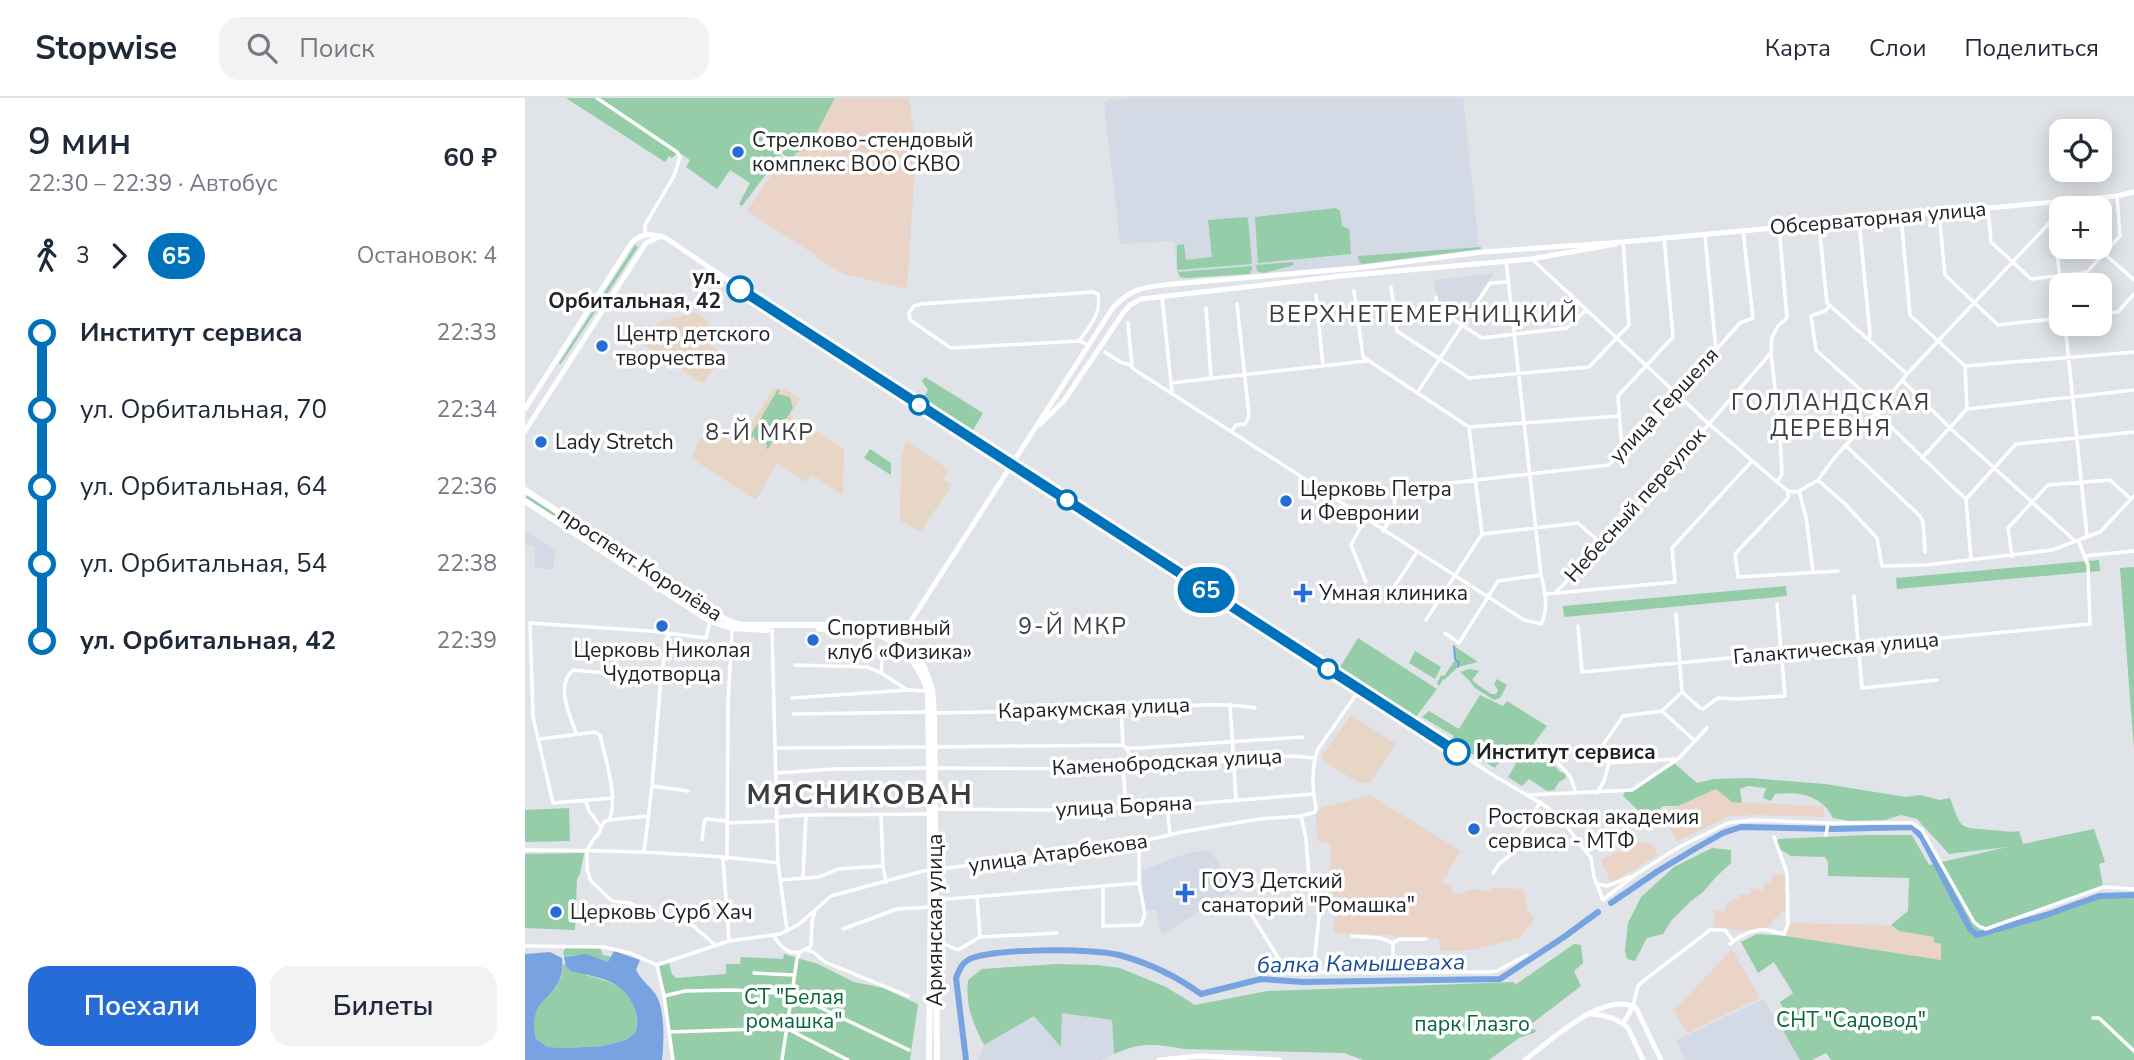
<!DOCTYPE html>
<html lang="ru">
<head>
<meta charset="utf-8">
<style>
	body { margin:0; font-family:"Nunito Sans",sans-serif; background:#f2f2f3; color:#1f2937; height:100vh; display:flex; flex-direction:column; font-size:26px; white-space:nowrap }
	* { box-sizing:border-box; margin:0 }
	p { font-size:23px; color:#747a83 }
	.icon { flex:none; width:38px; height:38px; fill:none; stroke:currentColor; stroke-width:2; stroke-linecap:round; stroke-linejoin:round }
	.map { position:relative; flex:1; overflow:hidden }
	.details { display:flex; flex-direction:column; background:#fff; width:525px }
	.details>* { flex:none }
	.badge { padding:0 14px; border-radius:23px; font-size:24px; line-height:46px }
	.fabs { position:absolute; left:1524px; top:21px; display:grid; gap:14px }
	.fabs a { display:grid; place-items:center; width:63px; height:63px; border-radius:14px; background:#fff; box-shadow:0 4px 18px #0003; font-size:35px }
	.map>.badge { position:absolute; translate:-50% -50%; box-shadow:0 0 0 4px #fff }
	.legs { display:flex; align-items:center; gap:10px; height:77px; padding:0 28px; font-size:23px }
	.legs p { margin-inline-start:auto }
	.head { display:flex; align-items:center; justify-content:space-between; height:119px; padding:0 28px }
	h1 { font-size:38px; font-weight:600; line-height:52px }
	.button { display:flex; gap:14px; margin-top:auto; padding:14px 28px }
	.button a { flex:1; height:80px; border-radius:21px; background:#256cd8; color:#fff; font-size:28px; font-weight:600; line-height:80px; text-align:center }
	.button a+a { background:#f2f2f3; color:#1f2937 }
	ul { padding:0 28px; list-style:none }
	li { display:flex; align-items:center; gap:24px; height:77px; font-size:26px }
	li i { display:grid; place-items:center; width:10px; height:100%; margin:0 9px; background:currentColor }
	li i::after { content:''; width:18px; height:18px; margin:-9px; border:5px solid; border-radius:50%; background:#fff }
	li p { margin-inline-start:auto }
	li:first-child i { background:linear-gradient(#0000 50%,currentColor 0) }
	li:last-child i { background:linear-gradient(currentColor 50%,#0000 0) }
	header { display:flex; align-items:center; gap:42px; box-sizing:border-box; height:98px; padding:0 35px; background:#fff; border-bottom:2px solid #e0e1e3 }
	header strong { font-size:33px }
	nav { display:flex; gap:38px; margin-inline-start:auto; font-size:24px }
	.search { width:490px; height:63px; background:#f2f2f3; display:flex; align-items:center; gap:18px; box-sizing:border-box; padding:0 24px; border-radius:21px; color:#747a83; font-size:26px }
	main { display:flex; flex:1; min-height:0 }
	.map>svg:first-child { display:block }
	.built { fill:#d3dae5 }
	.industrial { fill:#ead4c7 }
	.education { fill:#e7d6c5 }
	.green { fill:#94cda8 }
	.water { fill:#77a3e1 }
	.lines { fill:none; stroke-linecap:round; stroke-linejoin:round }
	.stream { stroke:#77a3e1; stroke-width:2 }
	.river { stroke:#77a3e1; stroke-width:6 }
	.street { stroke:#fff; stroke-width:3.5 }
	.secondary { stroke:#fff; stroke-width:5 }
	.primary { stroke:#fff; stroke-width:6 }
	.line-1-casing { stroke:#fff; stroke-width:16 }
	.line-1 { stroke:#0072bc; stroke-width:10 }
	.poi-dot { fill:#256cd8; stroke:#fff; stroke-width:2.5 }
	.stop-1-dot { fill:#fff; stroke:#0072bc; stroke-width:3.5 }
	.labels { text-anchor:middle; stroke-width:7; stroke-linejoin:round; paint-order:stroke }
	.poi-label { font-size:21px; fill:#222325; stroke:#fff; text-anchor:start }
	.street-label { font-size:21px; fill:#222325; stroke:#fff }
	.stop-label { font-size:21px; font-weight:bold; fill:#222325; stroke:#fff; text-anchor:end }
	.park-label { font-size:21px; fill:#066539; stroke:#fff }
	.neighbourhood-label { font-size:23px; letter-spacing:2px; fill:#3b3d40; stroke:#fff }
	.water-label { font-size:23px; font-style:italic; fill:#164d96; stroke:#fff }
	.quarter-label { font-size:24px; letter-spacing:2px; fill:#3b3d40; stroke:#fff }
	.district-label { font-size:28px; font-weight:bold; letter-spacing:2px; fill:#3b3d40; stroke:#fff }
</style>
</head>
<body>
<header>
<strong>Stopwise</strong>
<div class="search"><svg class="icon" aria-label="search" viewBox="0 0 24 24"><circle cx="10" cy="10" r="6"/><path d="M15 15l6 6"/></svg>Поиск</div>
<nav><a>Карта</a><a>Слои</a><a>Поделиться</a></nav>
</header>
<main>
<section class="details">
<div class="head"><div><h1>9 мин</h1><p>22:30 – 22:39 · Автобус</p></div><b>60 ₽</b></div>
<div class="legs"><svg class="icon" aria-label="walk" viewBox="0 0 24 24"><circle cx="13" cy="4" r="2"/><path d="M13 8l-2 6 4 7M11 14l-3 7M7 12l3-4h3l4 4"/></svg>3<svg class="icon" aria-label="forward" viewBox="0 0 24 24"><path d="M9 5l7 7-7 7"/></svg><b class="badge" style="background:#0072bc;color:#fff">65</b><p>Остановок: 4</p></div>
<ul>
<li><i style="color:#0072bc"></i><b>Институт сервиса</b><p>22:33</p></li>
<li><i style="color:#0072bc"></i><span>ул. Орбитальная, 70</span><p>22:34</p></li>
<li><i style="color:#0072bc"></i><span>ул. Орбитальная, 64</span><p>22:36</p></li>
<li><i style="color:#0072bc"></i><span>ул. Орбитальная, 54</span><p>22:38</p></li>
<li><i style="color:#0072bc"></i><b>ул. Орбитальная, 42</b><p>22:39</p></li>
</ul>
<div class="button"><a>Поехали</a><a>Билеты</a></div>
</section>
<div class="map">
<svg width="1609" height="962" viewBox="0 0 1609 962">
	<rect width="100%" height="100%" fill="#e0e3e7"/>
	<!-- built -->
	<path class="built" d="M603,0H938L954,147L953,151L865,165L655,181L652,172L649,143L597,146L595,144L579,5L583,2Z
		M969,175L936,225L913,210L909,182Z
		M0,433L30,452L28,472L10,469V448L0,447Z
		M685,753L713,793L706,797L703,795L637,837L631,812H620L618,807L617,772L666,754Z
		M1239,901L1275,962H1160L1151,942Z
		M537,915L587,922L589,956L576,962H453L459,947L509,917L536,948Z"/>
	<!-- industrial -->
	<path class="industrial" d="M310,0H384L391,52L382,191L318,176L291,159L292,158L222,113L253,67L380,54L270,62V55L283,51Z
		M1191,691L1207,704L1299,708V719L1233,717L1205,718L1152,743L1137,715Z
		M845,697L936,753L925,769L922,777L916,782L922,787L927,788V795L938,796L943,791L966,793L968,790L998,791L1003,813L1010,820L994,840L947,852L915,853L914,840L873,841L867,837L809,835L810,804L805,778V745L792,743L791,715L796,710Z
		M1117,743L1128,747L1133,757L1086,785L1076,762Z
		M1248,776L1261,778L1259,793L1262,794L1260,813H1256L1255,819H1251L1242,830L1221,833L1188,829L1190,812L1200,814L1202,804L1206,805L1208,800L1214,801V797L1225,796L1226,790L1238,792L1239,784L1246,785Z
		M1265,825L1366,827L1374,833L1409,839L1416,846L1417,862L1261,838Z
		M1207,851L1235,900L1162,935L1149,912Z"/>
	<!-- education -->
	<path class="education" d="M170,214L182,222L188,249L198,256L180,284L176,285L119,247L134,224Z
		M249,290L260,291L275,301L265,317L319,351L318,397L287,377L281,384L252,365L231,402L166,360L175,341L199,338L205,342L219,337Z
		M381,342L424,372L419,381L427,387L395,434L375,422L376,359Z
		M826,617L871,646L846,684L834,685L799,663L797,658Z"/>
	<!-- green -->
	<path class="green" d="M41,0H310L283,51L270,55V62H266L257,55L217,108L214,106L225,85L205,72L192,91L161,69L165,62L153,54L147,60L144,58L140,64Z
		M811,110L815,113L817,128L824,131L826,156L733,165L730,119Z
		M720,119L723,120L727,166L652,172V147L659,146L661,162L687,159L683,122Z
		M110,147L113,149L35,267L34,265Z
		M956,149V151L837,166L834,164L833,158Z
		M768,164L769,167L739,175L732,173L731,167Z
		M727,168V172L724,176L660,180L655,179L653,174Z
		M400,279L458,315L447,334L397,302L403,292L397,283Z
		M253,291L255,293L253,296L265,299L268,310L243,351L241,350L242,346L234,345L228,338L226,341L224,340Z
		M345,351L366,365V377L339,360Z
		M2,398H3L58,434L56,435L1,400Z
		M64,437L186,517L184,519L62,439Z
		M1574,462L1575,473L1372,491L1371,480Z
		M1609,469V651L1595,470Z
		M1261,488L1262,498L1039,519L1038,508Z
		M833,540L912,591L890,620L814,571Z
		M929,548L953,564L933,569L919,582L918,581L914,588L912,585L916,577L919,578L930,562Z
		M890,553L916,569L910,581L884,565Z
		M945,571L954,573L947,582C953,588 960,591 966,596H971L973,592L969,586L972,581L982,587L975,600L969,602L950,590L943,581L935,574Z
		M955,597L978,608L982,603L1022,628L1009,645L1035,674L1040,675L1041,680L1034,684L1029,692L1022,693L1004,681L997,688L983,679L995,659L983,651L970,670L926,643L929,638L897,619L904,613L934,631Z
		M1148,664L1172,685L1189,681L1225,680L1300,686L1381,699L1395,697L1415,702L1425,700C1437,732 1433,729 1465,732C1476,732 1483,735 1494,733L1498,746L1569,731L1580,764L1574,766L1578,788L1459,830L1454,837L1574,800L1609,798V962H1306L1301,955L1287,962H1275L1249,917L1259,912L1255,904L1268,895L1249,864L1233,875L1216,844L1232,836L1261,838L1416,862V846L1409,844V839L1374,833L1366,827L1383,813L1384,780L1303,778V764L1300,759L1266,758L1253,750L1251,745L1253,741L1340,737H1387L1404,767L1482,749L1424,756L1392,721L1376,717L1360,722L1324,723L1308,720C1297,697 1274,693 1250,696L1246,703L1238,700L1241,690L1223,688L1215,691L1217,705L1207,704L1191,691L1153,708H1138L1126,719H1122L1117,716L1098,698L1100,693L1107,692Z
		M44,710L45,743L0,744V712Z
		M1187,750L1206,752V765L1190,780L1178,794L1166,803L1146,823L1138,836L1122,840L1110,863L1102,861L1100,853L1103,825L1116,799L1149,769Z
		M59,755L55,776L52,781L50,832L0,830V756Z
		M1049,846L1056,847L1058,865L1049,873L1056,888L1001,930L1012,932L1009,935L994,940L964,962H838L819,955L659,951C630,946 616,944 589,956L587,922L537,915L536,949L509,918L459,947C448,926 440,906 443,882L457,871L531,866L574,867L595,870L641,889L670,907L742,893L989,884L990,887Z
		M41,850H75L78,857L87,859L83,864C69,858 54,855 39,859L38,854Z
		M259,856L293,866L329,884L358,890L393,906L385,962H149L133,868L144,865L147,876L151,880L201,876V866H215L216,859L258,861Z
		M40,866C62,885 97,876 109,908C112,918 113,925 110,935L101,942L77,948L41,950L23,949L11,941L7,919L13,905L31,890L37,878L38,867Z"/>
	<!-- water -->
	<path class="water" d="M89,853L115,862L111,872C117,884 128,890 132,899C140,913 139,946 137,962H0V856L25,854L37,860C42,904 0,893 11,941L23,949L41,950L77,948L101,942L110,935C113,926 113,921 110,912C100,881 73,880 46,873L41,868L39,859L61,856L83,864Z"/>
	<g class="lines">
		<!-- stream -->
		<path class="stream" d="M929,548L930,561L934,565L933,569"/>
		<!-- river -->
		<path class="river" d="M1086,805L1133,773L1173,749L1198,735L1216,729L1309,731L1387,729L1397,739L1445,831L1452,837L1521,817L1574,798L1609,797
			M441,962L431,880C434,873 436,866 443,862C464,850 569,850 594,857C624,865 651,878 676,896L736,881L778,884L975,881L1039,839L1073,814"/>
		<!-- street -->
		<path class="street" d="M72,0L152,54L155,59L149,78L120,127V137
			M1527,105L1536,192
			M1463,110L1466,144L1506,181L1558,175L1563,173L1595,138L1592,98H1594
			M1414,115L1420,177L1473,227L1536,220
			M1376,118L1385,217L1440,268L1609,254
			M1334,123L1345,236L1344,242
			M1294,127L1302,205L1382,276
			M1180,138L1191,252
			M1572,149L1609,182
			M1008,162L1184,326L1252,384L1263,393L1268,394L1274,393L1293,382L1310,359L1351,315L1382,276L1529,120
			M866,189L872,233L944,280L1064,269L1104,227L1098,144
			M829,193L838,259L944,329L1094,318
			M791,197L798,268
			M637,199L647,295
			M911,199L912,211L957,240L1042,230L1061,212
			M1304,209L1300,213L1286,218L1291,252L1355,309
			M681,210L686,279
			M1575,216L1593,214L1609,196
			M603,225L607,268
			M1540,226L1562,438
			M554,243C565,228 577,215 573,196L568,194L396,206L389,208L384,215L385,222L426,250L554,243L564,247
			M580,254L597,265L603,266L610,272C740,355 870,439 999,522L1016,526C1024,510 1020,493 1016,477L981,162
			M1440,268L1442,311
			M1377,282L1424,329L1550,443
			M646,285L841,263
			M892,295L965,185L984,184
			M1351,315C1382,343 1410,373 1441,401L1446,461
			M944,329L957,436
			M707,333L711,327L720,326L724,318L712,206
			M1320,347L1395,418L1398,424L1400,454
			M1097,353L1093,298L1148,239L1139,139
			M1397,360L1442,311L1609,292
			M487,367L968,677L1022,709L1039,725L1066,760L1069,779L1078,802L1110,777L1154,749L1203,725L1227,722L1303,725H1387L1397,732L1449,824L1455,829L1461,831L1578,789L1609,791
			M1293,382L1319,405L1352,440L1357,468L1401,467L1527,452L1575,434L1609,398
			M1252,384L1257,376L1255,336L1246,255L1247,239L1253,228L1262,220L1254,129
			M1263,393V400L1210,456L1213,479L1313,473
			M1274,393L1281,419L1288,474
			M1441,401L1491,346L1609,334
			M840,421L826,447L841,484
			M858,433L870,414L869,389L907,387L1084,367L1152,296L1215,225L1228,220L1218,133
			M1487,458L1483,430L1523,387L1585,382L1606,401
			M1559,458L1609,453
			M1030,495L1078,447L1246,255
			M1021,496L1150,484L1147,450L1227,363
			M863,498L892,454
			M1329,498L1337,590L1412,582
			M1151,516L1157,594L1175,610L1178,611L1193,600L1212,601L1260,598L1252,506
			M901,522L957,436L1053,425L1078,447
			M1053,528L1057,574L1565,526L1563,467L1553,442
			M247,532L253,765L262,832
			M920,535L934,545L973,483L1016,477
			M270,567L342,569L356,575L381,591
			M356,575L358,550
			M267,600L384,592L401,593
			M705,606L711,702
			M596,611L598,647
			M1137,613L1098,618L1071,657L1084,665L1151,661
			M1137,613L1170,643
			M1137,613L1157,594
			M409,615L560,612C587,610 614,610 642,609C672,607 700,605 730,610
			M268,616L403,614
			M51,635C45,617 30,587 48,572L136,580
			M15,641L70,634L75,637C80,659 94,702 84,722
			M1016,647L1045,678L1051,695
			M409,649L598,647L601,650H614L778,639
			M250,650L405,649
			M601,650L605,657V667
			M409,670L598,671L605,668H626L767,658L790,660
			M598,671L601,709
			M251,675L310,671L403,670
			M127,688L163,693
			M1072,695L1079,683L1084,665
			M1004,697L1107,692L1153,661L1182,630
			M88,700L28,705L8,619L5,525L126,533L181,540L185,523
			M61,704L64,713L76,729
			M642,708L645,737
			M410,711L522,712L642,708L789,696
			M356,717L358,768L361,784
			M123,718L84,722L79,724L74,735L68,742L62,752V772L66,783L87,803L105,805L127,817L166,826L189,846
			M776,718L781,741L784,781L795,811L788,874
			M251,719L281,717L403,716
			M202,725L251,723
			M1301,737L1303,725
			M177,742L179,725L181,721L202,723
			M0,752C84,752 169,754 253,765
			M119,754L127,688L136,580L143,535
			M198,761L204,842
			M202,761L203,607L207,530
			M968,775L975,765L983,759L1015,704
			M278,779L281,717
			M255,782L294,779L313,771L358,768
			M1073,786L1082,788L1105,779
			M578,789V828L616,827L620,816L614,785V744
			M452,799L455,839
			M411,802L614,785
			M726,816L762,874H963L972,873L1002,857
			M318,831L372,811L406,809
			M249,838C254,847 263,857 274,854
			M827,838L855,840L868,845L874,841H901
			M412,843L433,852L455,839L532,835
			M868,845V873
			M1205,846C1214,838 1229,830 1242,832C1248,833 1253,835 1259,836L1263,826L1262,775L1249,739
			M0,848L79,849L105,855L132,867L204,843L255,836L273,827L306,798L398,773L560,753L614,744L657,734L734,721L776,718L790,714L791,710C787,689 786,671 793,651L835,591
			M282,852L288,854L300,864L383,898
			M132,867L139,898L148,962
			M229,875L270,877
			M139,898L160,893L209,892L267,896L384,952
			M1108,908L1113,888L1117,884L1185,832H1200L1208,843
			M1568,920H1574L1609,953
			M144,934L261,930L323,962
			M257,962L272,861L275,854L286,848L287,823L290,814"/>
		<!-- secondary -->
		<path class="secondary" d="M0,311L107,144C118,135 128,135 141,140L272,229L486,367
			M515,326L538,304L598,215L605,207L616,201L816,178L1006,161L1091,146
			M0,333L121,145L136,138
			M371,546L587,211C606,189 621,189 648,186L832,170L958,154L1098,144L1592,98L1609,94
			M1066,916C1080,917 1093,920 1103,930L1118,962
			M1098,926L1108,908
			M634,962L674,958L755,962
			M1000,962C1024,944 1080,891 1111,910L1136,962"/>
		<!-- primary -->
		<path class="primary" d="M0,392L188,515L208,525L217,527H326L358,534L382,550L399,569L407,591L409,615L412,962
			M0,403L185,523L207,530L242,532
			M294,531H322
			M347,534C376,544 393,564 403,593L406,809L404,962"/>
	</g>
	<g class="lines">
		<defs>
			<path id="line-1" d="M215,191L932,654"/>
		</defs>
		<!-- line-1 casing -->
		<use href="#line-1" class="line-1-casing"/>
		<!-- line-1 -->
		<use href="#line-1" class="line-1"/>
	</g>
	<!-- markers -->
	<g class="poi-dot">
		<circle cx="213" cy="54" r="7"/>
		<circle cx="77" cy="248" r="7"/>
		<circle cx="16" cy="344" r="7"/>
		<circle cx="761" cy="403" r="7"/>
		<path d="M774.5 484.5h7v7h7v7h-7v7h-7v-7h-7v-7h7z"/>
		<circle cx="137" cy="528" r="7"/>
		<circle cx="288" cy="542" r="7"/>
		<circle cx="949" cy="731" r="7"/>
		<path d="M656.5 784.5h7v7h7v7h-7v7h-7v-7h-7v-7h7z"/>
		<circle cx="31" cy="814" r="7"/>
	</g>
	<g class="stop-1-dot">
		<circle cx="215" cy="191" r="12"/>
		<circle cx="394" cy="307" r="9"/>
		<circle cx="542" cy="402" r="9"/>
		<circle cx="803" cy="571" r="9"/>
		<circle cx="932" cy="654" r="12"/>
	</g>
	<g class="labels">
		<!-- poi labels -->
		<g class="poi-label">
			<text x="227" y="49">Стрелково-стендовый<tspan x="227" dy="24">комплекс ВОО СКВО</tspan></text>
			<text x="91" y="243">Центр детского<tspan x="91" dy="24">творчества</tspan></text>
			<text x="30" y="351">Lady Stretch</text>
			<text x="775" y="398">Церковь Петра<tspan x="775" dy="24">и Февронии</tspan></text>
			<text x="794" y="502">Умная клиника</text>
			<text x="302" y="537">Спортивный<tspan x="302" dy="24">клуб «Физика»</tspan></text>
			<text x="137" y="559" text-anchor="middle">Церковь Николая<tspan x="137" dy="24">Чудотворца</tspan></text>
			<text x="963" y="726">Ростовская академия<tspan x="963" dy="24">сервиса - МТФ</tspan></text>
			<text x="676" y="790">ГОУЗ Детский<tspan x="676" dy="24">санаторий "Ромашка"</tspan></text>
			<text x="45" y="821">Церковь Сурб Хач</text>
		</g>
		<!-- street labels -->
		<g class="street-label">
			<text transform="translate(1353 120) rotate(-5)" y="7">Обсерваторная улица</text>
			<text transform="translate(1139 307) rotate(-47)" y="7">улица Гершеля</text>
			<text transform="translate(1110 407) rotate(-48)" y="7">Небесный переулок</text>
			<text transform="translate(115 466) rotate(33)" y="7">проспект Королёва</text>
			<text transform="translate(1311 550) rotate(-5)" y="7">Галактическая улица</text>
			<text transform="translate(569 610) rotate(-2)" y="7">Каракумская улица</text>
			<text transform="translate(642 664) rotate(-3)" y="7">Каменобродская улица</text>
			<text transform="translate(599 708) rotate(-3)" y="7">улица Боряна</text>
			<text transform="translate(533 755) rotate(-8)" y="7">улица Атарбекова</text>
			<text transform="translate(410 822) rotate(-90)" y="7">Армянская улица</text>
		</g>
		<!-- stop labels -->
		<g class="stop-label">
			<text x="196" y="186">ул.<tspan x="196" dy="24">Орбитальная, 42</tspan></text>
			<text x="951" y="661" text-anchor="start">Институт сервиса</text>
		</g>
		<!-- park labels -->
		<g class="park-label">
			<text x="269" y="906">СТ "Белая<tspan x="269" dy="24">ромашка"</tspan></text>
			<text x="1326" y="929">СНТ "Садовод"</text>
			<text x="947" y="933">парк Глазго</text>
		</g>
		<!-- neighbourhood labels -->
		<g class="neighbourhood-label">
			<text x="1306" y="312">ГОЛЛАНДСКАЯ<tspan x="1306" dy="26">ДЕРЕВНЯ</tspan></text>
			<text x="235" y="342">8-Й МКР</text>
			<text x="548" y="536">9-Й МКР</text>
		</g>
		<!-- water labels -->
		<g class="water-label">
			<text transform="translate(836 865) rotate(-1)" y="8">балка Камышеваха</text>
		</g>
		<!-- quarter labels -->
		<g class="quarter-label">
			<text x="899" y="224">ВЕРХНЕТЕМЕРНИЦКИЙ</text>
		</g>
		<!-- district labels -->
		<g class="district-label">
			<text x="335" y="706">МЯСНИКОВАН</text>
		</g>
	</g>
</svg>
<div class="fabs">
<a><svg class="icon" aria-label="locate" viewBox="0 0 24 24"><circle cx="12" cy="12" r="6"/><path d="M12 2v4M12 18v4M2 12h4M18 12h4"/></svg></a>
<a>+</a>
<a>−</a>
</div>
<b class="badge" style="left:681px;top:492px;background:#0072bc;color:#fff">65</b>
</div>
</main>
</body>
</html>
